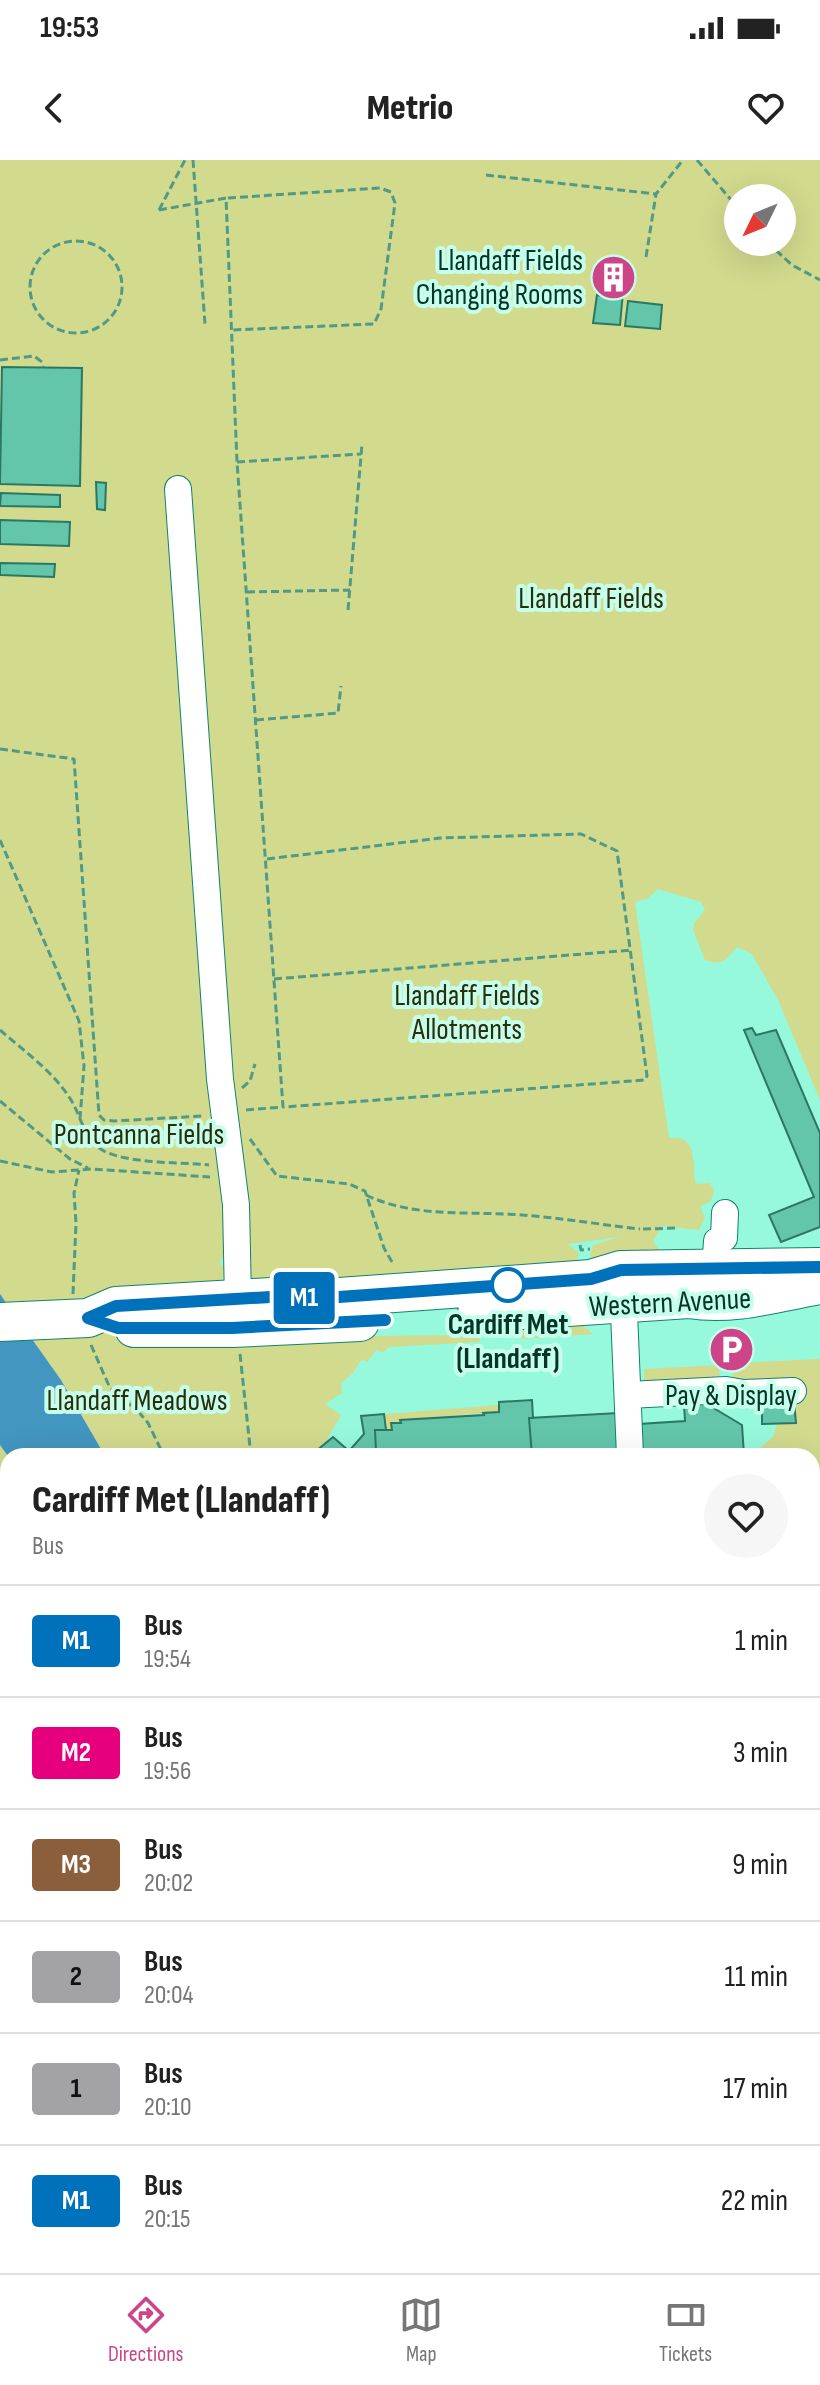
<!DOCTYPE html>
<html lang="en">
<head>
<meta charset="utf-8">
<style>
	body { margin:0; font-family:"Sofia Sans Condensed",sans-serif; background:#f6f6f6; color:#222; height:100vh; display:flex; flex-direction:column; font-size:30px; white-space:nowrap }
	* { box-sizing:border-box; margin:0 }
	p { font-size:26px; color:#767676 }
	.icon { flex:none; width:44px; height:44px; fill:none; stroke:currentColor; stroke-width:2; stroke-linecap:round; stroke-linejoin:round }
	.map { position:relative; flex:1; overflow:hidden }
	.details { position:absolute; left:0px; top:1288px; width:820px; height:826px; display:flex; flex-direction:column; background:#fff; border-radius:24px 24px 0 0; box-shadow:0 8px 32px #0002 }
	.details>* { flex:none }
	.badge { padding:0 16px; border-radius:6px; font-size:28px; line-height:52px }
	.needle { width:52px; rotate:227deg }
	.controls { position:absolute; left:724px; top:24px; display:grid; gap:16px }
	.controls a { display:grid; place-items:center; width:72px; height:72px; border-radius:50%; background:#fff; box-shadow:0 8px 32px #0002; font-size:40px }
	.map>.badge { position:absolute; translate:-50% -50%; box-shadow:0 0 0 4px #fff }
	.round { display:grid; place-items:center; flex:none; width:84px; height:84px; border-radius:42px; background:#f6f6f6 }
	.head { display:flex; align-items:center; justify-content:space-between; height:136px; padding:0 32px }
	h1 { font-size:38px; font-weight:800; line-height:60px }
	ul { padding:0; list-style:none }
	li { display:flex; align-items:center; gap:24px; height:112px; padding:0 32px; border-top:2px solid #e0e0e0 }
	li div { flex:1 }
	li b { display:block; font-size:30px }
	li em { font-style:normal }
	li .badge { min-width:88px; font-weight:700; text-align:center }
	.status { display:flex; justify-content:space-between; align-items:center; height:56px; padding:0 40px; background:#fff; direction:ltr }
	.status svg { height:22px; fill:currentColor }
	header { display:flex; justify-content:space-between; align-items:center; height:104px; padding:0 32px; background:#fff; font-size:36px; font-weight:800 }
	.menu { display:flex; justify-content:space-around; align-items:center; height:112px; border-top:2px solid #e0e0e0; background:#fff; font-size:22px; color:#767676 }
	.menu a { display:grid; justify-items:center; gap:4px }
	.menu .active { color:#cb4588 }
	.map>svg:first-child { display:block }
	.green { fill:#d2da8e; fill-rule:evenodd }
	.water { fill:#4396c0 }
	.building { fill:#63c6ab; stroke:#2a7864; stroke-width:2 }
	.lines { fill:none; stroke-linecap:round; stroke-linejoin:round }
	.minor-casing { stroke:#0e846c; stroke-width:28 }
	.highway-casing { stroke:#0e846c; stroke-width:40 }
	.path { stroke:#519a86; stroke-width:3; stroke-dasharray:8 4; stroke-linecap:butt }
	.minor { stroke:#fff; stroke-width:26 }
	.highway { stroke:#fff; stroke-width:38 }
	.line-casing { stroke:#fff; stroke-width:18 }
	.line { stroke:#0072bc; stroke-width:12 }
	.stop-dot { fill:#fff; stroke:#0072bc; stroke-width:4 }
	.labels { text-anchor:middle; stroke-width:8; stroke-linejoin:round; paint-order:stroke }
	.poi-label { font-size:30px; fill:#073429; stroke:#c6feec; text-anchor:end }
	.park-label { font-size:30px; fill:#2b2d0b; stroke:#c6feec }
	.street-label { font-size:30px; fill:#073429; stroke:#c6feec }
	.stop-label { font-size:30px; font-weight:bold; fill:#073429; stroke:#c6feec }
</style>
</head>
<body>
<div class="status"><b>19:53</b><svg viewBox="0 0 49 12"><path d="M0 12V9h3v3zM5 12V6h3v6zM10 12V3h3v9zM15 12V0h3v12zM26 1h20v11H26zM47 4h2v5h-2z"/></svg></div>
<header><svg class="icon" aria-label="back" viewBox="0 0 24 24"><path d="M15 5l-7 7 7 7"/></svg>Metrio<svg class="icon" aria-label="heart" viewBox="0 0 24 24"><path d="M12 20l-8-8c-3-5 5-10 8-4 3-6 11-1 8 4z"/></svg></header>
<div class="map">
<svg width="820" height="2113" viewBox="0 0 820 2113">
	<rect width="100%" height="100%" fill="#96f9dc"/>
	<!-- green -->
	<path class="green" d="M0,0H820V940L778,840L752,794L737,787C727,798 724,807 705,800L693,770L694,763L705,750L701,742L658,729L647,739L635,742L669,978C700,974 691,1005 696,1024L710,1023L714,1030L711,1041L700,1046L705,1058L699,1070L663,1066L653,1081L660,1091L594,1103L590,1095L593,1085L619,1077L568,1084L579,1093L575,1106L508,1117L255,1121L226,1097L221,1099L220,1105L227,1104L223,1118L205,1131L0,1149ZM738,38H782V82H738Z
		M580,1163L593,1174L522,1179L521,1166Z
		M96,1167L112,1169L118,1176L366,1170L372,1176L479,1175L480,1182L389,1187L382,1193L377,1189L367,1202L362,1199L352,1214L341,1223L342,1233L325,1244L341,1255L324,1285L310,1296H83L74,1244L64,1226L54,1225L25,1178Z
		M817,1199H820V1816L812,1805V1296H760V1288L773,1277L777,1264L795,1263L794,1244L800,1241L732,1222L734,1203Z
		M719,1205L720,1221L644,1222V1209Z
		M499,1245V1252L401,1260V1263L391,1264L392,1270H386L384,1254Z
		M0,1285L8,1296V1448L0,1431Z
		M820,1835V2113H493L490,2106H812V1836Z
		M8,1978V2105L0,2108V1980Z
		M37,2106H412L413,2113H39Z"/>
	<!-- water -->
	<path class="water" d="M0,1134L61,1220L105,1296H8L0,1285Z"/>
	<!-- building -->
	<path class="building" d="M606,97L626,99L620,165L593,163L597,135L602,136Z
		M628,141L662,145L660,169L625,166Z
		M2,207L82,208L80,326L0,324Z
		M96,322L106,323L105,350L97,349Z
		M1,333L60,335V347L0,346Z
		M0,360L70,362L69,386L0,384Z
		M0,403L55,404L54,417L0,415Z
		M752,868L756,875L776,870L820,973V1067L781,1082L769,1055L814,1037L744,870Z
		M695,1237L742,1265L744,1295L641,1296L639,1264L685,1261L684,1245L696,1253Z
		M532,1240L533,1258H529L532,1296H393V1290L376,1291L375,1270H392L391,1263H401L400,1260L484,1255L483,1253L499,1252V1242Z
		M794,1242L796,1263L762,1264V1244Z
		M618,1253L620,1294L532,1296L529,1258Z
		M384,1254L386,1270H375L376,1291L393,1290V1296H310L333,1277L349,1291L364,1274L361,1256Z
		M1,1788L3,1793L8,1791V1821L0,1824Z"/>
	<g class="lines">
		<defs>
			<path id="minor" d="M178,329L220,919L236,1045L238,1139
				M721,1121L715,1110L717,1081L724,1078L725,1053
				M623,1129L630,1296
				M628,1235L726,1230L743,1233L793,1231
				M0,1453L8,1470
				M0,1576L8,1574
				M0,1761L8,1758
				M0,1964L8,1961"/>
			<path id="highway" d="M477,1153L689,1139C734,1146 775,1133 820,1125
				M0,1162L88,1158L116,1146L287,1136L311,1139L591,1119L621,1110L820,1107
				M134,1168H232L360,1162"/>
		</defs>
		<!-- minor casing -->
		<use href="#minor" class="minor-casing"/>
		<!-- highway casing -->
		<use href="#highway" class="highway-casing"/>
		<!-- path -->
		<path class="path" d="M193,0L205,164
			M697,0L738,48
			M486,15L656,34
			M228,38L380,28L391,32L395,43L381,149L374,164L231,170
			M159,50L226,38L237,302L283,947L246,950
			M159,50L185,0
			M30 127a46 46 0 1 1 92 0a46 46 0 1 1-92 0Z
			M767,82L792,105L820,120
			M646,97L656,34L683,0
			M0,200L34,196L42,202L43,207
			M237,302L361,294
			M247,432L350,430
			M348,450L362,284
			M256,560L338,553L341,526
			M0,589L74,599L99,955L104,960L114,961L203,956
			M0,680L79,861L84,906L80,959
			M267,699L440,678L581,674L617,691L647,916L645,920L284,947
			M274,819L632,790
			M0,870C24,891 54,912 71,940C82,958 84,980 104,991C130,1004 180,1002 209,1005
			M242,928L250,921L255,904
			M0,941L70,999L88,1008
			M250,979L277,1016L349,1024L365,1031L384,1088L392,1102
			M0,1001L52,1012L92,1009L210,1017
			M366,1035C410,1056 457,1052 505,1054C550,1056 595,1064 640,1069
			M643,1069L676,1068
			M580,1085L581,1090L590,1089
			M73,1134L76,1063L74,1033L79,1010
			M91,1185L110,1228L137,1250L148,1263L164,1296
			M240,1194L251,1296
			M0,1321L8,1333
			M812,1370L820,1400
			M812,1607L820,1604
			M229,2106L231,2113
			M288,2106L291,2113
			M534,2106L537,2113"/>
		<!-- minor -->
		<use href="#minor" class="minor"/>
		<!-- highway -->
		<use href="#highway" class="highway"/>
	</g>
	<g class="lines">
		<defs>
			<path id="line" d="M385,1160L232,1168H118L88,1158L116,1146L287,1136L311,1139L591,1119L621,1110L820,1107"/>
		</defs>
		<!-- line casing -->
		<use href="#line" class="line-casing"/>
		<!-- line -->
		<use href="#line" class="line"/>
	</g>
	<!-- icons -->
	<defs>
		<symbol id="building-disc" viewBox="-11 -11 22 22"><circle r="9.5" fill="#cb4588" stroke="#c6feec"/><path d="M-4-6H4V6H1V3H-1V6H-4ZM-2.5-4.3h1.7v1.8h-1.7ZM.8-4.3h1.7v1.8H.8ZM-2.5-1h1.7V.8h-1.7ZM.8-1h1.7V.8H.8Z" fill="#fff"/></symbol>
		<symbol id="parking-disc" viewBox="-11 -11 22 22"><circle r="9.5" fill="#cb4588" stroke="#c6feec"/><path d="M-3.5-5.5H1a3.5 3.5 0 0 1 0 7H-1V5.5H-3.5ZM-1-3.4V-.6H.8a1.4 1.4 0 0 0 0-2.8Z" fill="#fff"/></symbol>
	</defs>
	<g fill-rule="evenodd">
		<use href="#building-disc" x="588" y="92" width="51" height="51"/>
		<use href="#parking-disc" x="706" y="1164" width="51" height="51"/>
	</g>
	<!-- markers -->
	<circle class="stop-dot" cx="508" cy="1125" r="16"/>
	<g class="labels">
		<!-- poi labels -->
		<g class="poi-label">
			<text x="583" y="110">Llandaff Fields<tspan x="583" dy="34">Changing Rooms</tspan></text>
			<text x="731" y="1245" text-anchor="middle">Pay &amp; Display</text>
		</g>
		<!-- park labels -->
		<g class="park-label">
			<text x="591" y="448">Llandaff Fields</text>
			<text x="467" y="845">Llandaff Fields<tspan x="467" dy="34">Allotments</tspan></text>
			<text x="139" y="984">Pontcanna Fields</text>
			<text x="137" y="1250">Llandaff Meadows</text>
		</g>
		<!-- street labels -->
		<g class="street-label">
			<text transform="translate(670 1142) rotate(-3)" y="10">Western Avenue</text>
		</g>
		<!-- stop labels -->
		<g class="stop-label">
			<text x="508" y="1174">Cardiff Met<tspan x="508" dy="34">(Llandaff)</tspan></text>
		</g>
	</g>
</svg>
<div class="controls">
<a><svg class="needle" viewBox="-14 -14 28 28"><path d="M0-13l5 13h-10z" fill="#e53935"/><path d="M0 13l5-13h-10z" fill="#767676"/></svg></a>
</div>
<b class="badge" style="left:304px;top:1138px;background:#0072bc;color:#fff">M1</b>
<section class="details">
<div class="head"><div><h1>Cardiff Met (Llandaff)</h1><p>Bus</p></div><a class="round"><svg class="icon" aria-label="heart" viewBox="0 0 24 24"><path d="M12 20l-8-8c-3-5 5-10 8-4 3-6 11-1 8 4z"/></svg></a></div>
<ul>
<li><span class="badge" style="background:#0072bc;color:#fff">M1</span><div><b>Bus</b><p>19:54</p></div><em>1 min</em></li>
<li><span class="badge" style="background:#e6007e;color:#fff">M2</span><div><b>Bus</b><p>19:56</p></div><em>3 min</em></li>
<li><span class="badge" style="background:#8b5e3c;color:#fff">M3</span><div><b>Bus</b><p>20:02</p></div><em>9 min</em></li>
<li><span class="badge" style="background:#a3a3a5;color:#111">2</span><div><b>Bus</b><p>20:04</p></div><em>11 min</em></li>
<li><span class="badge" style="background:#a3a3a5;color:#111">1</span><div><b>Bus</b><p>20:10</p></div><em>17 min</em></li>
<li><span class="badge" style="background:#0072bc;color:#fff">M1</span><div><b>Bus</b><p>20:15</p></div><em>22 min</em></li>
</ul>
</section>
</div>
<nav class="menu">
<a class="active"><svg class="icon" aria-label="directions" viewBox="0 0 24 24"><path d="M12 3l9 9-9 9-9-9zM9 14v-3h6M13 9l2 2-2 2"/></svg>Directions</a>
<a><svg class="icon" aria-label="map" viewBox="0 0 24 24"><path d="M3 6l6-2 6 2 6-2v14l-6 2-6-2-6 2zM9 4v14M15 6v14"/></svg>Map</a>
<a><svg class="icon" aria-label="tickets" viewBox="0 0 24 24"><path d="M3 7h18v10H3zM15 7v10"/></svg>Tickets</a>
</nav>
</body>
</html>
